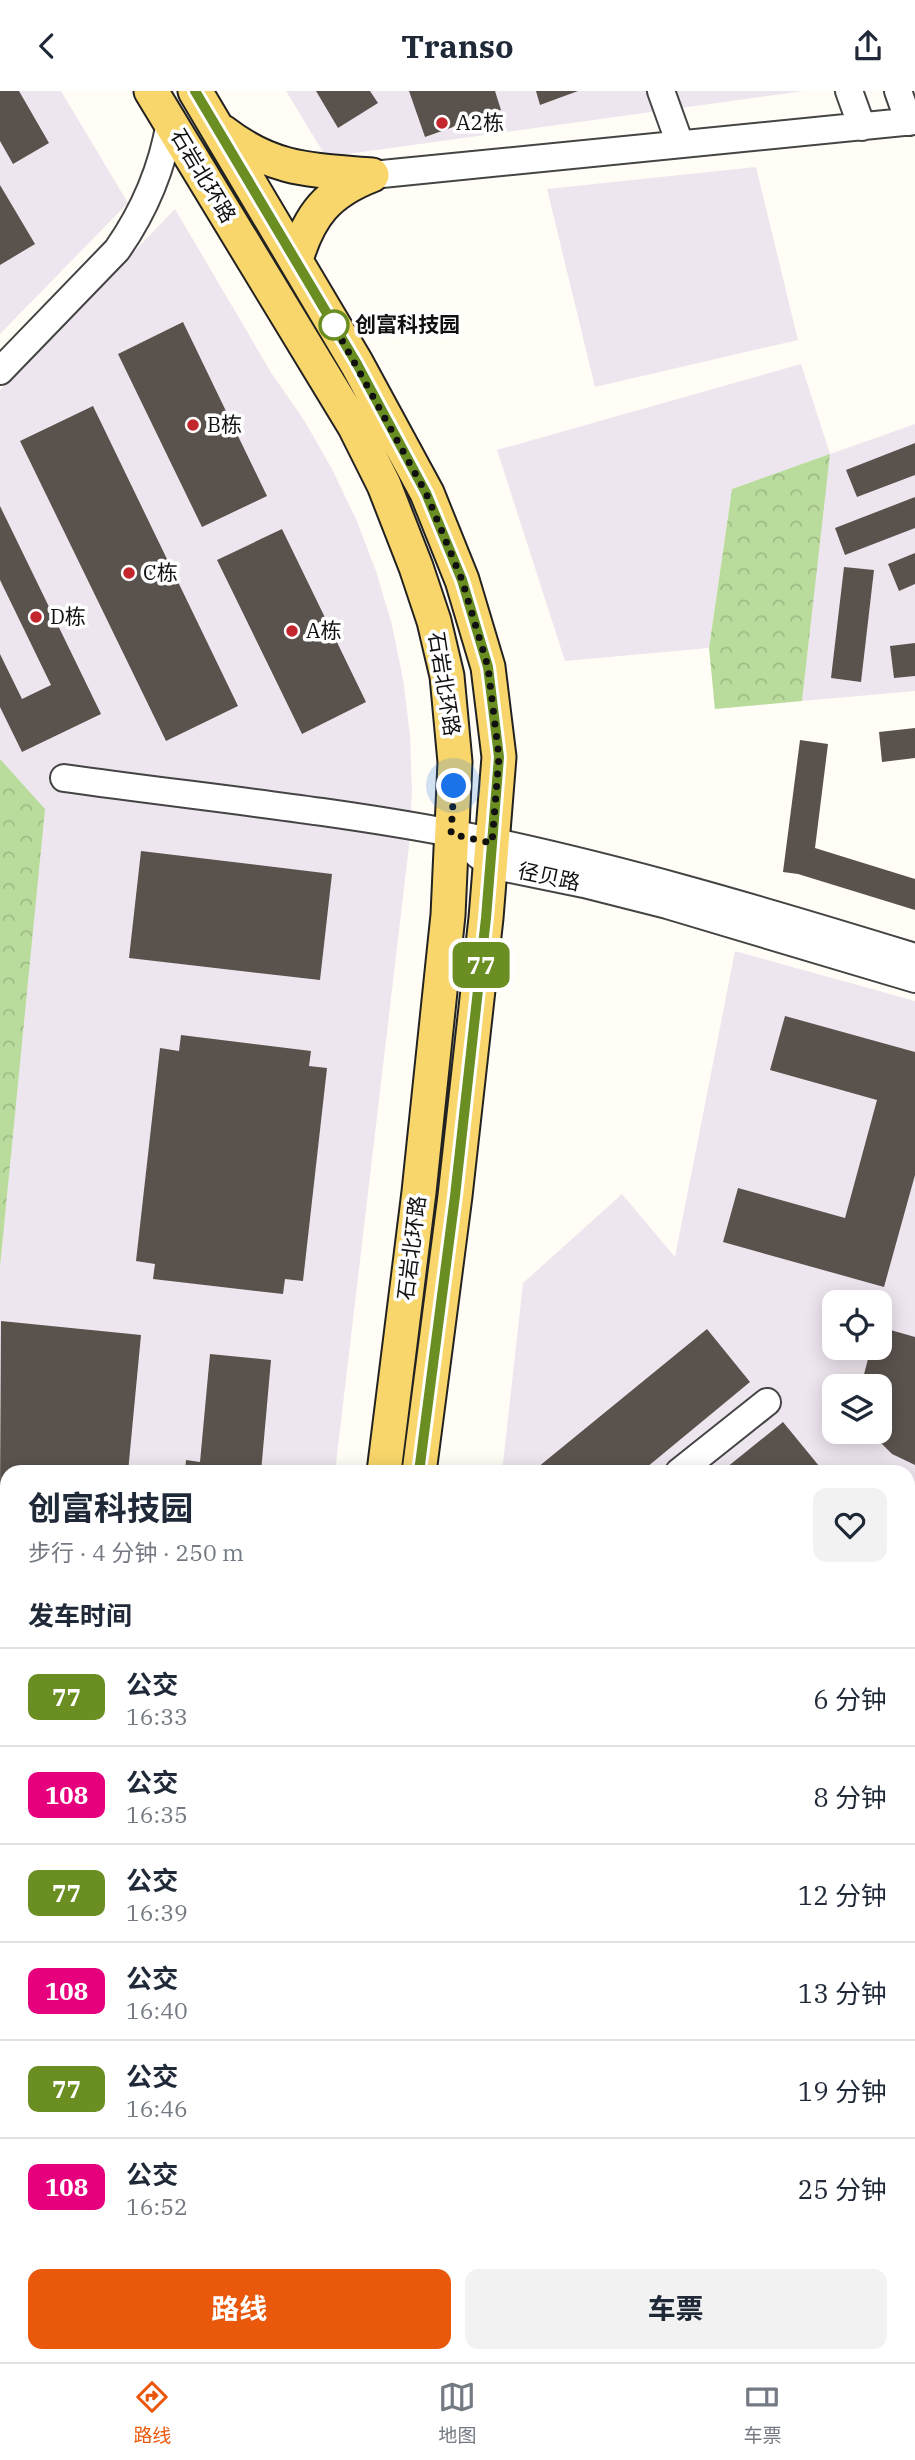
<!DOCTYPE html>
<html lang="zh">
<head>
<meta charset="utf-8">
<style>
	body { margin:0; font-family:"IBM Plex Serif","Noto Sans SC",serif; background:#f2f2f3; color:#1f2937; height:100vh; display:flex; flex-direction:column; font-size:26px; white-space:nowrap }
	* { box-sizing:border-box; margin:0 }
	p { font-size:23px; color:#747a83 }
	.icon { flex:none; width:38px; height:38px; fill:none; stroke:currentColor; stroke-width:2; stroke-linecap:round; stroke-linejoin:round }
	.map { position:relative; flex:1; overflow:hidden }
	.side { position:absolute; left:0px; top:1374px; width:915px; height:898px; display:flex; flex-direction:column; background:#fff; border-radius:21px 21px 0 0; box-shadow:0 4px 18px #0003 }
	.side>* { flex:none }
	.badge { padding:0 14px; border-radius:10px; font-size:24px; line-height:46px }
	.buttons { position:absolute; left:822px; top:1199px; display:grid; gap:14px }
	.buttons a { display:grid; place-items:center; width:70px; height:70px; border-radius:14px; background:#fff; box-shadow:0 4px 18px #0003; font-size:35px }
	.you { position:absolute; width:35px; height:35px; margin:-18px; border:5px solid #fff; border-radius:50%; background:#1a73e8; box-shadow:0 0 0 10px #1a73e833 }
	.map>.badge { position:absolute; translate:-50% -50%; box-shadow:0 0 0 4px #fff }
	h2 { padding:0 28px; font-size:26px; line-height:63px }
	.round { display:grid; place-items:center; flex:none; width:74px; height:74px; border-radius:14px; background:#f2f2f3 }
	.headline { display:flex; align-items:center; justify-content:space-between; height:119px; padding:0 28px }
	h1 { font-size:33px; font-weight:700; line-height:52px }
	.button { display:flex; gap:14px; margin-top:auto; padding:14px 28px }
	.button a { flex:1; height:80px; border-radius:14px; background:#ea580c; color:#fff; font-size:28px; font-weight:700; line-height:80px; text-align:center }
	.button a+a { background:#f2f2f3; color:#1f2937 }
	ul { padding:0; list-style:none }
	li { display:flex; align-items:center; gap:21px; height:98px; padding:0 28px; border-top:2px solid #e0e1e3 }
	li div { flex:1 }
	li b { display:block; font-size:26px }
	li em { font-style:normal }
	li .badge { min-width:77px; font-weight:700; text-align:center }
	header { display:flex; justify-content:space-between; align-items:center; height:91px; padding:0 28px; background:#fff; font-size:32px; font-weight:700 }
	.tabs { display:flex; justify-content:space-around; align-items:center; height:98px; border-top:2px solid #e0e1e3; background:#fff; font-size:19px; color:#747a83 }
	.tabs a { display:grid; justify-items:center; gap:4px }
	.tabs .selected { color:#ea580c }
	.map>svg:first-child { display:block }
	.industrial { fill:#eee6ef; fill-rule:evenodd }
	.forest { fill:url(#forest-crowns) }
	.building { fill:#5a524d }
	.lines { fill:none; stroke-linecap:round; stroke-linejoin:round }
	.minor-casing { stroke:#444; stroke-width:30 }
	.major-casing { stroke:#222; stroke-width:37 }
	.minor { stroke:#fff; stroke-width:26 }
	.major { stroke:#f9d66b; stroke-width:33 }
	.line-casing { stroke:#fff; stroke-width:16 }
	.line { stroke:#6b8e23; stroke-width:10 }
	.walk { stroke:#111; stroke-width:7; stroke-dasharray:0 12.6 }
	.poi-dot { fill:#c4262e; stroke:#fff; stroke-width:2.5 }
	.stop-dot { fill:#fff; stroke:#6b8e23; stroke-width:3.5 }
	.labels { text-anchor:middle; stroke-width:7; stroke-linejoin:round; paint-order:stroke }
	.poi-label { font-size:21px; fill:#111; stroke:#fff; text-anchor:start }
	.street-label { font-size:21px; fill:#111; stroke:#fff }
	.stop-label { font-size:21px; font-weight:bold; fill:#111; stroke:#fff; text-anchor:start }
</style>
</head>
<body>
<header><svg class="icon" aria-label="back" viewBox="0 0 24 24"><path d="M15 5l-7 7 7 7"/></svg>Transo<svg class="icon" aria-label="share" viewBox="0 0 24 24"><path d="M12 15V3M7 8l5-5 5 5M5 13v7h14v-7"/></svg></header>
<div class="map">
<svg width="915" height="2271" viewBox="0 0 915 2271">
	<defs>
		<pattern id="forest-crowns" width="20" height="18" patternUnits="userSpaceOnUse" patternTransform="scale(1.75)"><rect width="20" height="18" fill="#b9dc9c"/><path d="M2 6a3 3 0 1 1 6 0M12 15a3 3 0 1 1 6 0" fill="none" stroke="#9ebc85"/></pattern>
	</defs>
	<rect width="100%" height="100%" fill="#fffdf5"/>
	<!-- industrial -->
	<path class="industrial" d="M0,0H61L128,112L0,243Z
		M286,0H804L326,66Z
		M756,76L798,249L595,296L547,98Z
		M175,118L272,283L304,329L332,378L356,428L376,480L392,534L403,588L410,644L412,700L409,755L335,1381H7V1904L0,1903V1176L44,719L0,668V299Z
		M801,273L830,363L915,333V600L802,610L829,364L732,398L709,557L565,570L497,359Z
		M735,860L915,910V1942L908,1954V1381H502L523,1192L622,1103L675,1166ZM835,1211H880V1256H835ZM835,1295H880V1340H835Z
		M0,2044L7,2045V2264L229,2265L228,2271H0Z"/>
	<!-- forest -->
	<path class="forest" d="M830,363L802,610L715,618L709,557L732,398Z
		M0,668L45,718L0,1176Z"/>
	<!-- building -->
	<path class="building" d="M0,0H19L49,52L13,73L0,50Z
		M316,0H370L378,12L338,37Z
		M409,0H495L501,19L425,46Z
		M536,0H578L540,14Z
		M0,94L35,153L0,174Z
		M183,231L267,405L202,436L118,263Z
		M93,315L238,615L166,650L20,350Z
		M915,352V384L857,406L846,379Z
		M915,406V437L845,464L835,437Z
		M0,415L101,623L22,661L0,616V563L22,608L51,594L0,489Z
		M282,438L366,611L302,643L217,469Z
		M915,462V493L899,500L888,473Z
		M844,476L874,479L861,591L831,587Z
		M915,552V585L894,587L890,555Z
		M915,637V667L882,671L879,641Z
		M800,649L828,653L815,757L915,788V819L798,783L783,781Z
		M141,760L332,783L320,889L129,867Z
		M785,925L915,961V1084L884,1196L723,1151L738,1097L845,1127L877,1009L770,979Z
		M181,944L311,960L309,975L327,977L303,1190L285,1188L283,1203L153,1188L155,1173L136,1170L160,957L179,960Z
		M1,1230L141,1244L128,1381H7V1406L0,1405Z
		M834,1230L835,1256H880V1236L915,1246V1374L892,1363L873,1344L871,1340H880V1295H861L868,1268L827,1256Z
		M707,1238L750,1291L641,1381H532Z
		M210,1263L271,1269L261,1381H185L186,1369L200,1371Z
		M783,1331L824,1381H721Z
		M0,1469L7,1470V1597L0,1596Z
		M915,1532V1621L908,1627V1538Z
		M915,1686V1775L908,1781V1692Z"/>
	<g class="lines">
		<defs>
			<path id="minor" d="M661,0L680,53
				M849,0L862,36
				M898,0L909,31
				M372,84L915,30
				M0,280L117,159C145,119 162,79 170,31
				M64,687C191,705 324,718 451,742C608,773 762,819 915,866
				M477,763L491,774L584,793L667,814L915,888
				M679,1381L767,1311
				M908,1504L915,1498
				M908,1658L915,1653"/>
			<path id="major" d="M151,0L355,336L384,394L416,476L434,530L447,585L455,671L448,824L419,1101L384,1381
				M195,0L357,273L427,402L462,489L488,576L499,666L486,827L455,1105L419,1381
				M223,41C273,80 312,79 372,84
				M296,169C309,124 328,101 372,84
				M0,1962L7,1963
				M0,2003L7,2004
				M276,2271L277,2264
				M314,2271L315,2264"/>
		</defs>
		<!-- minor casing -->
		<use href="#minor" class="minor-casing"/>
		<!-- major casing -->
		<use href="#major" class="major-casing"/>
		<!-- minor -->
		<use href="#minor" class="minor"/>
		<!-- major -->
		<use href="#major" class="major"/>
	</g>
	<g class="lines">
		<defs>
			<path id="line" d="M195,0L357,273L426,402L462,489L488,576L499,666L486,827L455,1105L419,1381"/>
		</defs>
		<!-- line casing -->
		<use href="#line" class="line-casing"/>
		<!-- line -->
		<use href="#line" class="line"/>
		<!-- walk -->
		<path class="walk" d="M334,234L332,231L426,402L462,489L488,576L499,666L492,752L451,743L454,695"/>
	</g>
	<!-- markers -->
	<g class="poi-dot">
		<circle cx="442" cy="32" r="7"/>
		<circle cx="193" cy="334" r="7"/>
		<circle cx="129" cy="482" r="7"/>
		<circle cx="36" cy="526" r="7"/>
		<circle cx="292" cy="540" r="7"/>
	</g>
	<circle class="stop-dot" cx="334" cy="234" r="14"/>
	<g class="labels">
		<!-- poi labels -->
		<g class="poi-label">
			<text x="456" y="39">A2栋</text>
			<text x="207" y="341">B栋</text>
			<text x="143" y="489">C栋</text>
			<text x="50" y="533">D栋</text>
			<text x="306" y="547">A栋</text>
		</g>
		<!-- street labels -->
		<g class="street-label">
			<text transform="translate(203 85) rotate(59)" y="7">石岩北环路</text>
			<text transform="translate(444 593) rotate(81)" y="7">石岩北环路</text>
			<text transform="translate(549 786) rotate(12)" y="7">径贝路</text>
			<text transform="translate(412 1157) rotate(-83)" y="7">石岩北环路</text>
		</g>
		<!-- stop labels -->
		<g class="stop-label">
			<text x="355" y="241">创富科技园</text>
		</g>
	</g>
</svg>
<div class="buttons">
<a><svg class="icon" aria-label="locate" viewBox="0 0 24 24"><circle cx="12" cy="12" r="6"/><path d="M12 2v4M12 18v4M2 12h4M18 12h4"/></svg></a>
<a><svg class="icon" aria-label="layers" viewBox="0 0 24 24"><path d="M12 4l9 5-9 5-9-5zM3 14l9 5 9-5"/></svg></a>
</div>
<div class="you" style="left:454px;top:695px"></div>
<b class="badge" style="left:481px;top:874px;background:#6b8e23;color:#fff">77</b>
<section class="side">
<div class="headline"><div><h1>创富科技园</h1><p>步行 · 4 分钟 · 250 m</p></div><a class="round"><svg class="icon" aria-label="heart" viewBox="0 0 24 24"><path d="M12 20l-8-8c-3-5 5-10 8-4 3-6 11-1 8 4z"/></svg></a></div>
<h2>发车时间</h2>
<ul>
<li><span class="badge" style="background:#6b8e23;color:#fff">77</span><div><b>公交</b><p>16:33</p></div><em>6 分钟</em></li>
<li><span class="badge" style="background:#e6007e;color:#fff">108</span><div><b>公交</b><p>16:35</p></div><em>8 分钟</em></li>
<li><span class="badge" style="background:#6b8e23;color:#fff">77</span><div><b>公交</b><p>16:39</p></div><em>12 分钟</em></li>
<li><span class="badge" style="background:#e6007e;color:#fff">108</span><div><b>公交</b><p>16:40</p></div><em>13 分钟</em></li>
<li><span class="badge" style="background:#6b8e23;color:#fff">77</span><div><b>公交</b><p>16:46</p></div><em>19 分钟</em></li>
<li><span class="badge" style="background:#e6007e;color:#fff">108</span><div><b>公交</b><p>16:52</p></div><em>25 分钟</em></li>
</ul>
<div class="button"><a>路线</a><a>车票</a></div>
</section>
</div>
<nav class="tabs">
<a class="selected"><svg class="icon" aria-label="directions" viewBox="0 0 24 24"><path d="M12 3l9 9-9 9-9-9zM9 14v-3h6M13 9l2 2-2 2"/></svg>路线</a>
<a><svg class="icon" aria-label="map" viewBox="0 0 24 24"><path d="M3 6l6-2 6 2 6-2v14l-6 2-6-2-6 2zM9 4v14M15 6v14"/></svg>地图</a>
<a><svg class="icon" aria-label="tickets" viewBox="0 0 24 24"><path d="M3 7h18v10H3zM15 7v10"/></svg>车票</a>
</nav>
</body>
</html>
